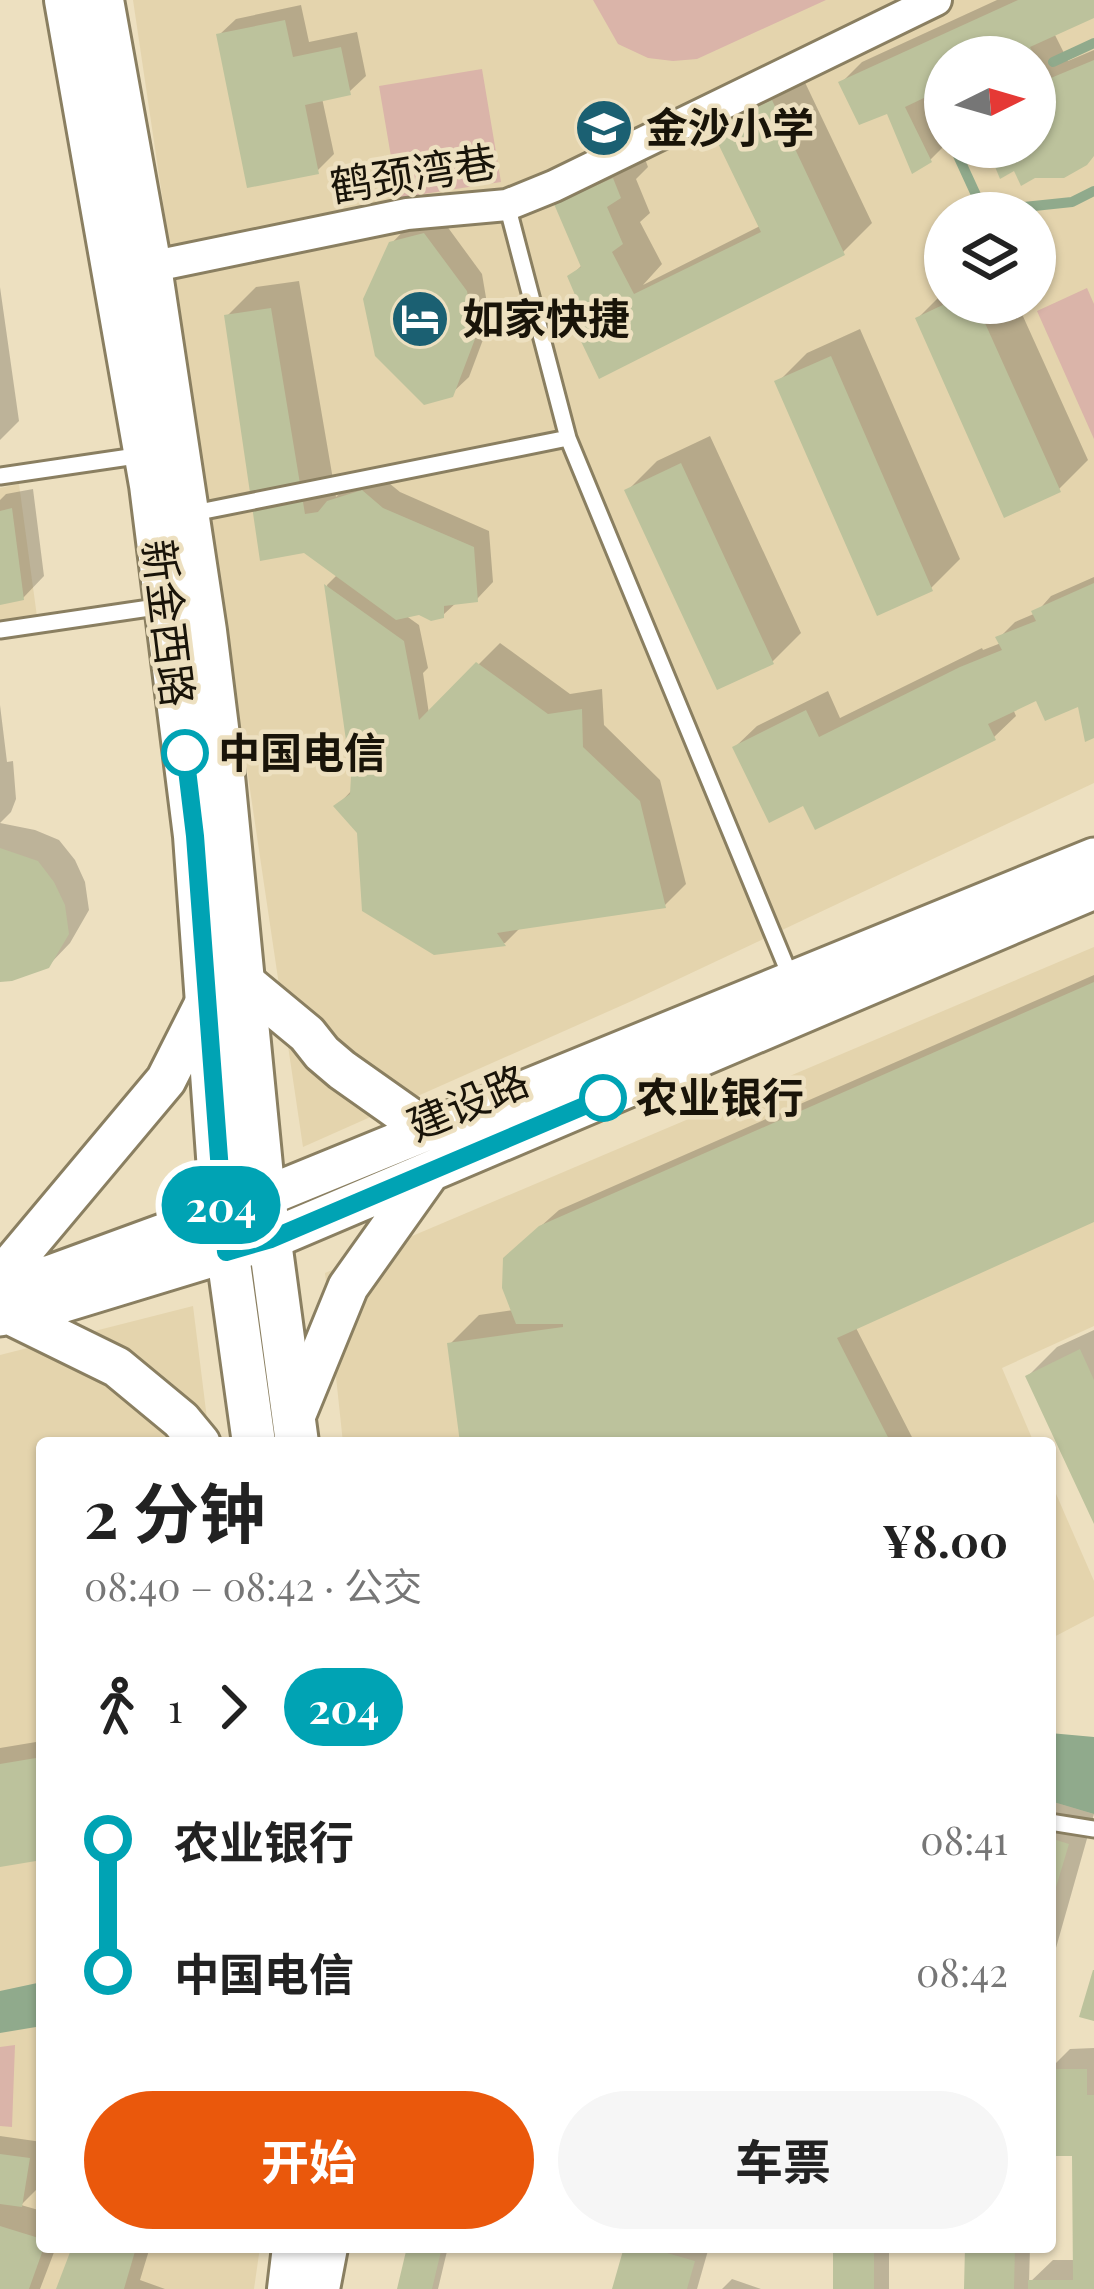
<!DOCTYPE html>
<html lang="zh">
<head>
<meta charset="utf-8">
<style>
	body { margin:0; font-family:"Playfair Display","Noto Sans SC",serif; background:#f6f6f6; color:#222; height:100vh; display:flex; flex-direction:column; font-size:45px; white-space:nowrap }
	* { box-sizing:border-box; margin:0 }
	p { font-size:39px; color:#767676 }
	.icon { flex:none; width:66px; height:66px; fill:none; stroke:currentColor; stroke-width:2; stroke-linecap:round; stroke-linejoin:round }
	.map { position:relative; flex:1; overflow:hidden }
	.side { position:absolute; left:36px; top:1437px; width:1020px; height:816px; display:flex; flex-direction:column; background:#fff; border-radius:12px; box-shadow:0 3px 9px #0004 }
	.side>* { flex:none }
	.badge { padding:0 24px; border-radius:39px; font-size:42px; line-height:78px }
	.needle { width:78px; rotate:85deg }
	.fabs { position:absolute; left:924px; top:36px; display:grid; gap:24px }
	.fabs a { display:grid; place-items:center; width:132px; height:132px; border-radius:50%; background:#fff; box-shadow:0 3px 9px #0004; font-size:60px }
	.map>.badge { position:absolute; translate:-50% -50%; box-shadow:0 0 0 6px #fff }
	.legs { display:flex; align-items:center; gap:18px; height:132px; padding:0 48px; font-size:39px }
	.legs p { margin-inline-start:auto }
	.headline { display:flex; align-items:center; justify-content:space-between; height:204px; padding:0 48px }
	h1 { font-size:66px; font-weight:700; line-height:90px }
	.action { display:flex; gap:24px; margin-top:auto; padding:24px 48px }
	.action a { flex:1; height:138px; border-radius:72px; background:#ea580c; color:#fff; font-size:48px; font-weight:700; line-height:138px; text-align:center }
	.action a+a { background:#f6f6f6; color:#222 }
	ul { padding:0 48px; list-style:none }
	li { display:flex; align-items:center; gap:42px; height:132px; font-size:45px }
	li i { display:grid; place-items:center; width:18px; height:100%; margin:0 15px; background:currentColor }
	li i::after { content:''; width:30px; height:30px; margin:-15px; border:9px solid; border-radius:50%; background:#fff }
	li p { margin-inline-start:auto }
	li:first-child i { background:linear-gradient(#0000 50%,currentColor 0) }
	li:last-child i { background:linear-gradient(currentColor 50%,#0000 0) }
	.map>svg:first-child { display:block }
	.built { fill:#e4d4ad; fill-rule:evenodd }
	.green { fill:#dab4a9 }
	.water { fill:#90aa8c }
	.shadow { fill:#0003 }
	.lines { fill:none; stroke-linecap:round; stroke-linejoin:round }
	.stream { stroke:#90aa8c; stroke-width:10 }
	.building { fill:#bcc29c }
	.service-casing { stroke:#8a7f61; stroke-width:21 }
	.minor-casing { stroke:#8a7f61; stroke-width:36 }
	.tertiary-casing { stroke:#8a7f61; stroke-width:45 }
	.secondary-casing { stroke:#8a7f61; stroke-width:48 }
	.service { stroke:#fff; stroke-width:15 }
	.minor { stroke:#fff; stroke-width:30 }
	.tertiary { stroke:#fff; stroke-width:39 }
	.secondary { stroke:#fff; stroke-width:42 }
	.line-1-casing { stroke:#fff; stroke-width:27 }
	.line-1 { stroke:#00a3b4; stroke-width:18 }
	.stop-1-dot { fill:#fff; stroke:#00a3b4; stroke-width:6 }
	.labels { text-anchor:middle; stroke-width:9; stroke-linejoin:round; paint-order:stroke }
	.poi-label { font-size:42px; font-weight:bold; fill:#191409; stroke:#ede0c0; text-anchor:start }
	.street-label { font-size:42px; fill:#191409; stroke:#ede0c0 }
	.stop-label { font-size:42px; font-weight:bold; fill:#191409; stroke:#ede0c0; text-anchor:start }
</style>
</head>
<body>
<div class="map">
<svg width="1094" height="2289" viewBox="0 0 1094 2289">
	<rect width="100%" height="100%" fill="#ede0c0"/>
	<!-- built -->
	<path class="built" d="M133,0H1094V783L634,1000L303,1147ZM945,57H1035V147H945ZM945,213H1035V303H945Z
		M19,484L38,624L0,630V488Z
		M1094,947V1326L1002,1368L1034,1443H343L325,1273Z
		M193,1306L210,1443H42V2247H260L254,2289H0V1355Z
		M1050,1480L1094,1581V1616L1050,1639Z"/>
	<!-- green -->
	<path class="green" d="M593,0H826L697,59L673,61L648,58L618,44Z
		M482,69L501,182L398,198L379,86Z
		M1087,288L1094,304V439L1037,311Z
		M15,2045L12,2127L0,2126V2047Z"/>
	<!-- water -->
	<path class="water" d="M1050,1733L1094,1737V1814L1050,1801Z
		M42,1982V2026L0,2033V1991Z"/>
	<!-- shadow -->
	<path class="shadow" d="M997,0H1094V15L1054,33L1068,61L1094,50V154L1015,166L990,147H1035V57H945V84L929,92L945,125V145L930,160L888,110L841,83L862,62Z
		M301,5L309,42L357,32L366,76L349,92L322,98L334,154L317,171L219,35L236,19Z
		M801,74L872,223L843,252L786,282L581,300L571,276L583,264L558,205L587,176L642,151L648,167L636,179L650,213L640,222L662,264L643,285L762,225L715,130L744,101Z
		M441,218L482,274L490,321L469,377L451,394L391,244L408,226Z
		M299,281L336,497L347,486L379,475L400,492L489,531L493,582L477,599L457,602L443,615L419,612L405,615L419,625L428,668L423,673L429,714L500,643L570,694L602,689L604,725L660,780L686,884L665,905L521,927L505,943L435,952L360,831L337,806L353,789L354,776L327,585L338,574L305,550L227,316L256,287Z
		M0,287L19,421L0,440Z
		M945,291V303H1017L1088,460L1059,489L918,318Z
		M860,329L960,559L931,588L778,382L807,353Z
		M710,436L801,633L772,662L628,490L657,461Z
		M33,489L44,576L23,598L0,601V500L6,494Z
		M1094,577V734L1080,703L1038,697L1013,709L1016,716L994,737L805,802L735,747L757,726L828,691L840,718L982,648L983,650L1001,643L999,638L1015,622L1036,613L1051,596Z
		M0,705L7,762L13,761L16,799L11,812L0,823Z
		M0,823L35,830L59,840L75,860L85,882L89,910L70,943L48,966L0,978Z
		M1094,975V1219L855,1326L915,1443H463L450,1344L479,1315L514,1310L523,1242L559,1210Z
		M1094,1330V1517L1028,1376L1057,1347Z
		M42,1741V1857L0,1864V1748Z
		M1050,1801L1094,1814L1050,1969Z
		M1094,2048V2289H967L968,2247H1030L1029,2283L1053,2260H1076L1075,2153H1050V2069L1070,2049Z
		M0,2136L42,2142L38,2188L21,2205L42,2211V2247H56L40,2289H0Z
		M75,2247H150L140,2280L165,2289H59Z
		M410,2247H448L438,2289H400Z
		M627,2247H709L697,2289H615Z
		M836,2247H889V2289H836Z
		M732,2279L761,2289H722Z"/>
	<g class="lines">
		<!-- stream -->
		<path class="stream" d="M1053,62L1094,43
			M945,112L940,114L945,126
			M954,147L982,208L997,201L1005,212L1015,208L1072,202L1094,191"/>
	</g>
	<!-- building -->
	<path class="building" d="M1018,0H1094V18L1030,47L1046,80L1094,60V156L1087,165L1064,178H1035L1021,186L1014,171L1000,179L987,147H1035V57H945V88L905,107L932,162L912,174L887,114L859,125L838,82Z
		M285,20L293,57L341,47L351,95L305,105L319,174L247,188L216,34Z
		M772,100L845,255L599,379L566,310L578,302L567,276L581,267L554,204L613,178L621,198L607,207L623,244L612,252L634,294L761,232L711,129Z
		M424,233L467,291L475,339L453,397L424,405L375,356L363,299L389,242Z
		M947,303H976L1061,492L1004,518L915,318Z
		M271,308L305,514L318,512L327,501L362,490L383,508L474,547L478,602L444,606V618L431,621L419,615L396,620L304,553L260,561L224,315Z
		M831,356L933,591L877,616L774,381Z
		M681,463L774,664L717,690L624,490Z
		M12,508L24,600L0,605V511Z
		M1094,583V738L1085,742L1078,707L1045,721L1036,701L988,724L996,740L815,830L803,806L769,823L732,747L806,710L819,737L960,667L1002,650L995,637L1036,621L1031,611Z
		M324,584L404,641L419,720L476,662L548,714L582,709L583,747L640,801L666,908L497,933L506,946L434,955L362,911L357,833L333,806L350,794L351,776Z
		M0,848L38,861L54,882L65,905L69,934L49,968L12,981L0,982Z
		M1094,982V1222L837,1338L891,1443H460L447,1343L563,1327V1324H516L502,1288L503,1258L539,1226Z
		M1080,1349L1094,1380V1524L1025,1376Z
		M42,1757V1860L0,1867V1764Z
		M1050,1838L1069,1844L1051,1904L1050,1903Z
		M1093,1970H1094V2021L1079,2017Z
		M1050,2069H1087V2095H1094V2289H1028V2280H1073L1072,2156H1050Z
		M0,2154L30,2158L22,2207L0,2204Z
		M0,2226L42,2239V2247H44L29,2289H0Z
		M72,2247L136,2248L124,2289H56Z
		M407,2247H442L432,2289H397Z
		M624,2247H646L695,2261L687,2289H612Z
		M833,2247H874V2289H833Z
		M965,2247H1015L1014,2289H964Z"/>
	<g class="lines">
		<defs>
			<path id="service" d="M568,438L791,978
				M0,476L143,455
				M189,514L568,438L507,205
				M0,630L163,606
				M1050,1822L1094,1829"/>
			<path id="minor" d="M150,267L407,214L507,205L554,186L936,0"/>
			<path id="tertiary" d="M243,981L307,1034L322,1053L342,1070L427,1130
				M0,1278L166,1080L207,999
				M0,1286L51,1275L264,1197L1094,858
				M9,1314L117,1367L181,1420L200,1443
				M0,1316L54,1305L271,1239L1094,889
				M294,1419L348,1287L429,1173"/>
			<path id="secondary" d="M66,0L151,485L195,836L222,1212L254,1443
				M102,0L150,267L205,631L223,776L264,1197L297,1443
				M289,2289L294,2247
				M318,2289L326,2247"/>
		</defs>
		<!-- service casing -->
		<use href="#service" class="service-casing"/>
		<!-- minor casing -->
		<use href="#minor" class="minor-casing"/>
		<!-- tertiary casing -->
		<use href="#tertiary" class="tertiary-casing"/>
		<!-- secondary casing -->
		<use href="#secondary" class="secondary-casing"/>
		<!-- service -->
		<use href="#service" class="service"/>
		<!-- minor -->
		<use href="#minor" class="minor"/>
		<!-- tertiary -->
		<use href="#tertiary" class="tertiary"/>
		<!-- secondary -->
		<use href="#secondary" class="secondary"/>
	</g>
	<g class="lines">
		<defs>
			<path id="line-1" d="M185,753L195,836L226,1252L271,1239L603,1098"/>
		</defs>
		<!-- line-1 casing -->
		<use href="#line-1" class="line-1-casing"/>
		<!-- line-1 -->
		<use href="#line-1" class="line-1"/>
	</g>
	<!-- icons -->
	<defs>
		<symbol id="school-disc" viewBox="-11 -11 22 22"><circle r="9.5" fill="#1b6072" stroke="#ede0c0"/><path d="M0-5L7-2L0 1L-7-2ZM-4 1L0 2.5L4 1V4Q0 6-4 4Z" fill="#fff"/></symbol>
		<symbol id="hotel-disc" viewBox="-11 -11 22 22"><circle r="9.5" fill="#1b6072" stroke="#ede0c0"/><path d="M-6-4.5h1.5V1H6V5H4.5V3h-9V5H-6ZM-4 0a1.8 1.8 0 1 1 3.6 0ZM.5 0V-2.5h3Q6-2.5 6 0Z" fill="#fff"/></symbol>
	</defs>
	<g fill-rule="evenodd">
		<use href="#school-disc" x="571" y="95" width="66" height="66"/>
		<use href="#hotel-disc" x="387" y="286" width="66" height="66"/>
	</g>
	<!-- markers -->
	<g class="stop-1-dot">
		<circle cx="185" cy="753" r="21"/>
		<circle cx="603" cy="1098" r="21"/>
	</g>
	<g class="labels">
		<!-- poi labels -->
		<g class="poi-label">
			<text x="646" y="143">金沙小学</text>
			<text x="462" y="334">如家快捷</text>
		</g>
		<!-- street labels -->
		<g class="street-label">
			<text transform="translate(413 174) rotate(-9)" y="15">鹤颈湾巷</text>
			<text transform="translate(168 623) rotate(83)" y="15">新金西路</text>
			<text transform="translate(468 1103) rotate(-23)" y="15">建设路</text>
		</g>
		<!-- stop labels -->
		<g class="stop-label">
			<text x="218" y="768">中国电信</text>
			<text x="636" y="1113">农业银行</text>
		</g>
	</g>
</svg>
<div class="fabs">
<a><svg class="needle" viewBox="-14 -14 28 28"><path d="M0-13l5 13h-10z" fill="#e53935"/><path d="M0 13l5-13h-10z" fill="#767676"/></svg></a>
<a><svg class="icon" aria-label="layers" viewBox="0 0 24 24"><path d="M12 4l9 5-9 5-9-5zM3 14l9 5 9-5"/></svg></a>
</div>
<b class="badge" style="left:221px;top:1205px;background:#00a3b4;color:#fff">204</b>
<section class="side">
<div class="headline"><div><h1>2 分钟</h1><p>08:40 – 08:42 · 公交</p></div><b>¥8.00</b></div>
<div class="legs"><svg class="icon" aria-label="walk" viewBox="0 0 24 24"><circle cx="13" cy="4" r="2"/><path d="M13 8l-2 6 4 7M11 14l-3 7M7 12l3-4h3l4 4"/></svg>1<svg class="icon" aria-label="forward" viewBox="0 0 24 24"><path d="M9 5l7 7-7 7"/></svg><b class="badge" style="background:#00a3b4;color:#fff">204</b></div>
<ul>
<li><i style="color:#00a3b4"></i><b>农业银行</b><p>08:41</p></li>
<li><i style="color:#00a3b4"></i><b>中国电信</b><p>08:42</p></li>
</ul>
<div class="action"><a>开始</a><a>车票</a></div>
</section>
</div>
</body>
</html>
